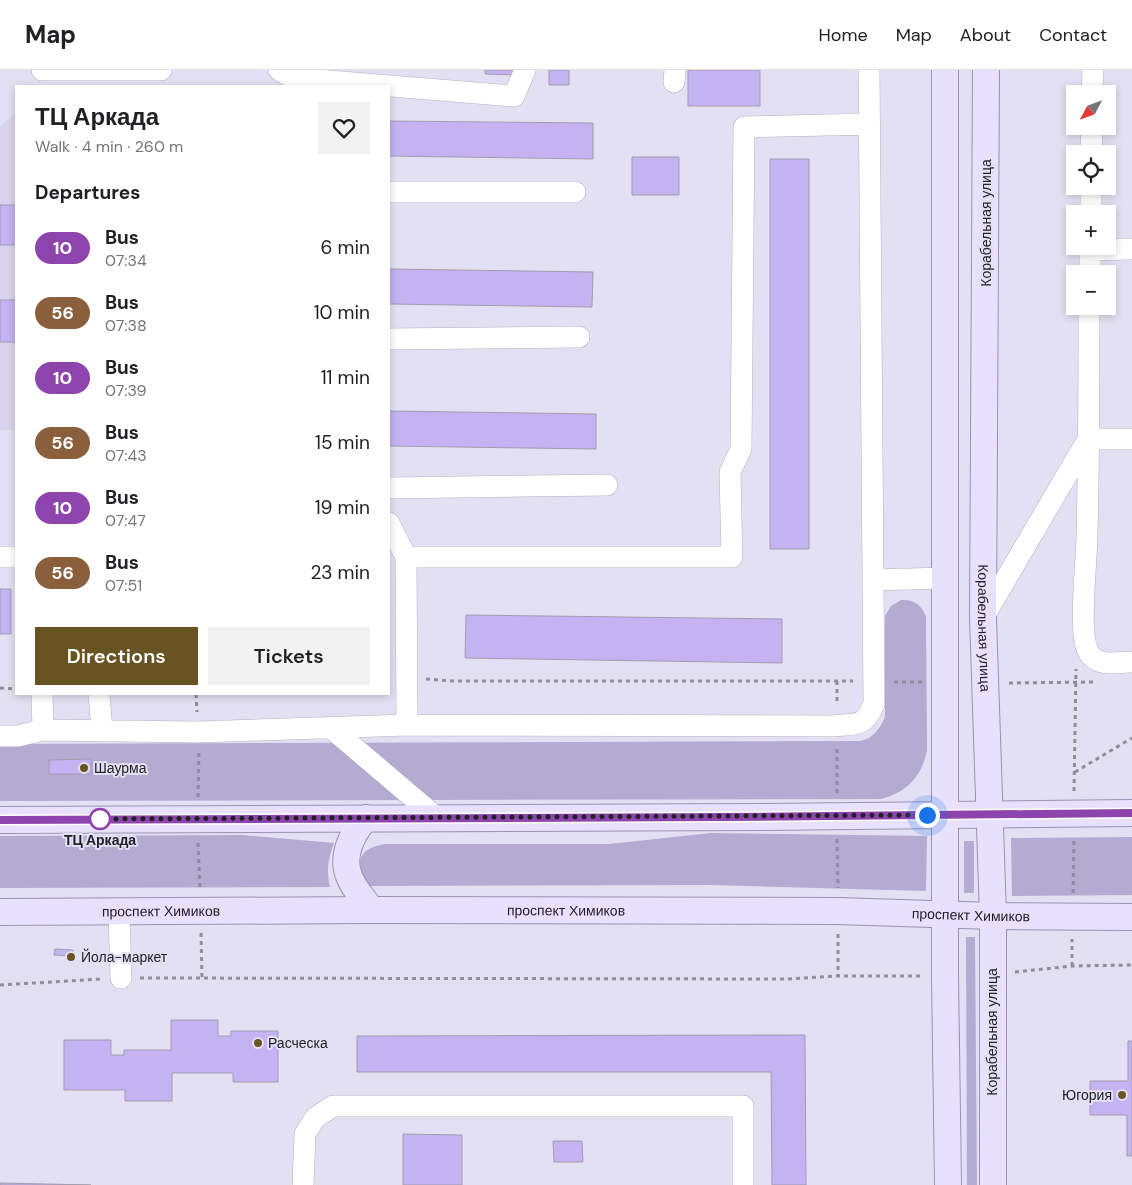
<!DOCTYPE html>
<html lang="en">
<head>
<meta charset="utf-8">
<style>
	body { margin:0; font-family:"DM Sans",sans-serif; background:#f2f2f2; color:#202124; height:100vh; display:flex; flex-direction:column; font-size:19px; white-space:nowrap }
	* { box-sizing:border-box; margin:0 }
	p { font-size:16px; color:#757577 }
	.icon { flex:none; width:28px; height:28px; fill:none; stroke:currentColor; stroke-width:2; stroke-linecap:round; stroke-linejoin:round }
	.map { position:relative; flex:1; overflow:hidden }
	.details { position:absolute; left:15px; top:15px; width:375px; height:610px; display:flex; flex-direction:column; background:#fff; border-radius:0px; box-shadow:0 2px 8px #0003 }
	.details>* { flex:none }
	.badge { padding:0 10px; border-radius:16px; font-size:18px; line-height:32px }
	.needle { width:32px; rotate:229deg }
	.controls { position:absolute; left:1066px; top:15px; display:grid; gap:10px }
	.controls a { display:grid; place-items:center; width:50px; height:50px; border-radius:0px; background:#fff; box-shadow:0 2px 8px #0003; font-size:25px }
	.you { position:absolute; width:25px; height:25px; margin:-12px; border:4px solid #fff; border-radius:50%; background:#1a73e8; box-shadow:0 0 0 8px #1a73e833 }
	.map>.badge { position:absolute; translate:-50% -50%; box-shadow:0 0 0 2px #fff }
	h2 { padding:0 20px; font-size:19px; line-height:45px }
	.round { display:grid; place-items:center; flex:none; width:52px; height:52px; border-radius:0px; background:#f2f2f2 }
	.summary { display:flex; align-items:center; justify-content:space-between; height:85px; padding:0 20px }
	h1 { font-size:24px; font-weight:600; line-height:38px }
	.action { display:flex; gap:10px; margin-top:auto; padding:10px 20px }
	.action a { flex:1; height:58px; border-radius:0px; background:#685423; color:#fff; font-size:20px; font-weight:600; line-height:58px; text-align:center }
	.action a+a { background:#f2f2f2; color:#202124 }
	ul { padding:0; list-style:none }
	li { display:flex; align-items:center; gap:15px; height:65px; padding:0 20px }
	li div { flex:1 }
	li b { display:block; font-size:19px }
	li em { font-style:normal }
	li .badge { min-width:55px; font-weight:700; text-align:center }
	header { display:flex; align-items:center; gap:30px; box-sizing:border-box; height:70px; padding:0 25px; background:#fff; border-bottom:1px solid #e0e0e0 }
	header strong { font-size:24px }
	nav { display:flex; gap:28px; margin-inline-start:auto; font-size:18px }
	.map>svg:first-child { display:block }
	.built { fill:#d9d3ed }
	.green { fill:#b5aad2 }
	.building { fill:#c4b2f3; stroke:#a19cae }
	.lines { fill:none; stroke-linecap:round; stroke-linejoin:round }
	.minor-casing { stroke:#b4afc2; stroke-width:22 }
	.major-casing { stroke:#9991b1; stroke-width:28 }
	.path { stroke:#908d9a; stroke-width:3; stroke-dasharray:4 4; stroke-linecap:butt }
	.minor { stroke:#fff; stroke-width:21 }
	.major { stroke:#e8e1fd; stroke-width:26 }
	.line-casing { stroke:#fff; stroke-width:11 }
	.line { stroke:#8e44ad; stroke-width:8 }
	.walk { stroke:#232128; stroke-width:5; stroke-dasharray:0 9 }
	.poi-dot { fill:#685423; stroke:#e4e0f3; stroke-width:2 }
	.stop-dot { fill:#fff; stroke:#8e44ad; stroke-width:2.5 }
	.labels { text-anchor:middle; stroke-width:4; stroke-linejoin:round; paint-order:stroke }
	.street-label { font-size:14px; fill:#232128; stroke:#e4e0f3 }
	.poi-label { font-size:14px; fill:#232128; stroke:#e4e0f3; text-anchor:start }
	.stop-label { font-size:14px; font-weight:bold; fill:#232128; stroke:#e4e0f3 }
</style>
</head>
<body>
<header>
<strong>Map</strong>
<nav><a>Home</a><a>Map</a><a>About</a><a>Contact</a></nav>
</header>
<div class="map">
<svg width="1132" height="1115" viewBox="0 0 1132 1115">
	<rect width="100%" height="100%" fill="#e4e0f3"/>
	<!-- built -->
	<path class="built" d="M16,42V360H0V57Z"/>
	<!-- green -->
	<path class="green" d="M901,530C914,529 921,535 926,546L927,680C922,707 906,723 881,729L0,731V674L861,671C873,668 880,659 885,647V546L891,536Z
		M711,763L927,766L926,821L711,815L366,816C356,792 357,778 386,774H609Z
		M242,765L334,773C328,789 326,800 330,817L0,818V766Z
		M1132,767V825L1012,826L1011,768Z
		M964,771H974V823H964Z
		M966,867H975L977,1115H967Z"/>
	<!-- building -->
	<path class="building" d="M485,0H517V5L485,4Z
		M549,0H569V15H549Z
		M688,0H760V36H688Z
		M389,51L593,53V89L389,86Z
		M632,87H679V125H632Z
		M770,89H809V479H770Z
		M0,135H16V175H0Z
		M389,199L593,202L592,237L389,234Z
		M0,230H16V272H0Z
		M389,341L596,344V379L389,376Z
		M0,519H11V564H0Z
		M466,545L782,549V593L465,588Z
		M91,689V704H49V690Z
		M55,879L73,880V886L54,885Z
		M171,950H218V966H231V961H278V1012H233V1003H172V1031H125V1020H64V970H111V985H124V980H171Z
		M805,965L806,1115H772L771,1002H357V966Z
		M1128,971H1132V1086H1127V1045H1090V1011H1128Z
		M403,1064L462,1065V1115H403Z
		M553,1071H582L583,1092H554Z
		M0,1113L91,1115H0Z"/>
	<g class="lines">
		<defs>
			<path id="minor" d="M42,0H161
				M279,0L293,8L514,26L525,0
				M674,12L675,0
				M1092,24L1093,0
				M1091,84L1092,56
				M389,122H575
				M1091,144V116
				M1090,180L1132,179
				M1090,204V176
				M1089,236C1089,312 1089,388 1087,464C1087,490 1078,561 1088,581C1096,598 1117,592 1132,592
				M389,269L579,267
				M389,418L607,415
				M389,453L406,487
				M0,487H16
				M873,510L945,508
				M983,548L1088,369H1132
				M42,624L43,660
				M99,624L102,661
				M407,655L406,487H732L730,402L741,379L744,57L870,54
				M330,657L437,748
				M0,666H18L43,660L198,662L407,655L832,656C855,653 864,659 874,634L869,0
				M119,843L121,908
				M303,1115L305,1064L315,1048L333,1036H743V1115"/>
			<g id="major">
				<path d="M945,0V906L948,1115"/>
				<path id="s1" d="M986,0L983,548L993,846V1115"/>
				<path d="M366,748C352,763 341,786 349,806C353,818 364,829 371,840"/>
				<path d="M0,750L764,747L1132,743"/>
				<path id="s2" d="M0,842L371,840L838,841L993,846L1132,847"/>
			</g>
		</defs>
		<!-- minor casing -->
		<use href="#minor" class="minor-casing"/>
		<!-- major casing -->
		<use href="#major" class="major-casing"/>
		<!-- path -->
		<path class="path" d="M426,609L453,611H853
			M837,611V635
			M894,612H923
			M1009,613L1093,612
			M0,618L16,619
			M196,624L197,642
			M1075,702L1132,668
			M1074,721L1076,599
			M837,723V676
			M198,727L199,683
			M837,769L838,818
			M198,773L200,817
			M1073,823L1074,767
			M201,863L202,908
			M838,864V906
			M1072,896V869
			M1015,902L1072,896L1132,895
			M140,908L787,909L838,906H922
			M0,915L102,909"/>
		<!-- minor -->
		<use href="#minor" class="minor"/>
		<!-- major -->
		<use href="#major" class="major"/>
	</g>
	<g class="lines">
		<defs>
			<path id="line" d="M0,750L726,747L1132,743"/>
		</defs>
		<!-- line casing -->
		<use href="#line" class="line-casing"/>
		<!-- line -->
		<use href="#line" class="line"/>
		<!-- walk -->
		<path class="walk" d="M100,749H99L927,745"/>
	</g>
	<!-- markers -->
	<g class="poi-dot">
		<circle cx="84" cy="698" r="5"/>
		<circle cx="71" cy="887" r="5"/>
		<circle cx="258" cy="973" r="5"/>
		<circle cx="1122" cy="1025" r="5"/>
	</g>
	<circle class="stop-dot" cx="100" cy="749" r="10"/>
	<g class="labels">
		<!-- street labels -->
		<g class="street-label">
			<text transform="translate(986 153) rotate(-90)" y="5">Корабельная улица</text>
			<text dy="5" stroke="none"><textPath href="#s1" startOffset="558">Корабельная улица</textPath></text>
			<text dy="5" stroke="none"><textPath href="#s2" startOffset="566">проспект Химиков</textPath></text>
			<text dy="5" stroke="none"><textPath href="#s2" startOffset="161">проспект Химиков</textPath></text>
			<text dy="5" stroke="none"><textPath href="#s2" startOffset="971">проспект Химиков</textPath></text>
			<text transform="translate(992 962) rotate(-90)" y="5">Корабельная улица</text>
		</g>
		<!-- poi labels -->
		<g class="poi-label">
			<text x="94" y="703">Шаурма</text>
			<text x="81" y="892">Йола-маркет</text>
			<text x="268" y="978">Расческа</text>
			<text x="1112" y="1030" text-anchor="end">Югория</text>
		</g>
		<!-- stop labels -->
		<g class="stop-label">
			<text x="100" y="775">ТЦ Аркада</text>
		</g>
	</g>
</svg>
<div class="controls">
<a><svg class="needle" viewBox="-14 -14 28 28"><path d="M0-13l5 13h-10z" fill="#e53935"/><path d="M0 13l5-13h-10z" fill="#757577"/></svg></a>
<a><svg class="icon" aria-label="locate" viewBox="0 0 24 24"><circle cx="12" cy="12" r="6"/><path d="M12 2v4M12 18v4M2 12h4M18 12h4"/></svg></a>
<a>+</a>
<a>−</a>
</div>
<div class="you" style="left:927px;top:745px"></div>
<section class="details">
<div class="summary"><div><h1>ТЦ Аркада</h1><p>Walk · 4 min · 260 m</p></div><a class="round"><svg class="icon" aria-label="heart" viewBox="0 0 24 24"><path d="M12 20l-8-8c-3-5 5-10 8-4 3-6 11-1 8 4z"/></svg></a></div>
<h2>Departures</h2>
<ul>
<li><span class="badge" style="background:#8e44ad;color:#fff">10</span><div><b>Bus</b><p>07:34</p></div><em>6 min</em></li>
<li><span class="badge" style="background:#8b5e3c;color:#fff">56</span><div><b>Bus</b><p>07:38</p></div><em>10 min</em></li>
<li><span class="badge" style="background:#8e44ad;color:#fff">10</span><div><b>Bus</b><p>07:39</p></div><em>11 min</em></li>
<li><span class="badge" style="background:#8b5e3c;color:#fff">56</span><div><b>Bus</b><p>07:43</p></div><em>15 min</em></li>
<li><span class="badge" style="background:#8e44ad;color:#fff">10</span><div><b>Bus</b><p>07:47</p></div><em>19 min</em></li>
<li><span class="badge" style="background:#8b5e3c;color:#fff">56</span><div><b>Bus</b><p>07:51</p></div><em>23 min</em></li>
</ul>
<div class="action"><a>Directions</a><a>Tickets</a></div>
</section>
</div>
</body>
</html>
